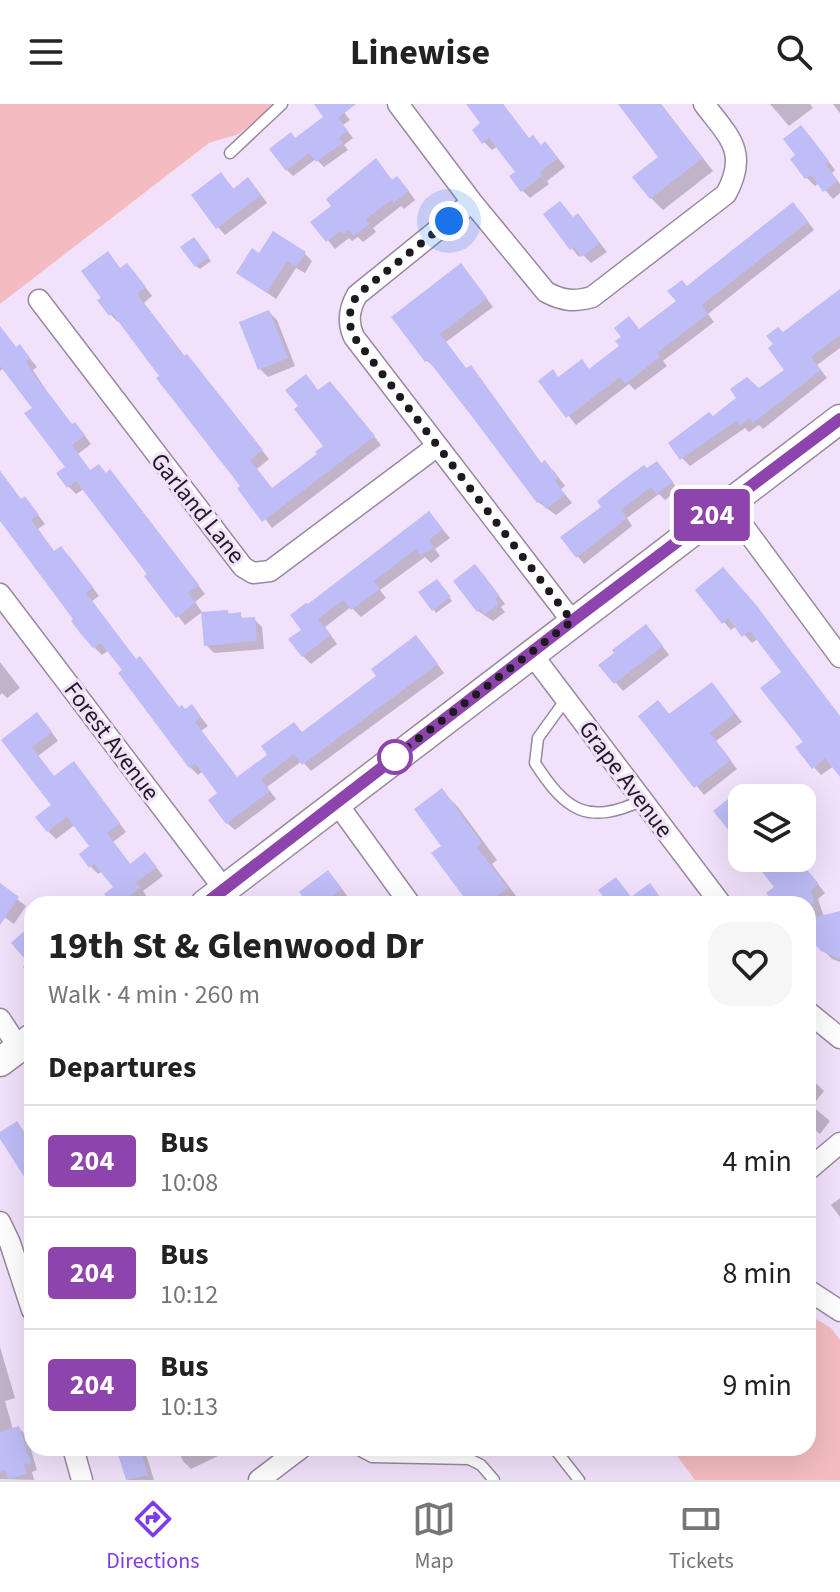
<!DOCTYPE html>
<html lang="en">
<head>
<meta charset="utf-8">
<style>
	body { margin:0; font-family:"Source Sans 3",sans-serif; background:#f6f6f6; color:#222; height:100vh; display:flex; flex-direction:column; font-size:30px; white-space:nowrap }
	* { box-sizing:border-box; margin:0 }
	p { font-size:26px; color:#767676 }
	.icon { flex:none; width:44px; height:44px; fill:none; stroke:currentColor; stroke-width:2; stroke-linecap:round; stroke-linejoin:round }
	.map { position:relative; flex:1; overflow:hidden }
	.sheet { position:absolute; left:24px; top:792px; width:792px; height:560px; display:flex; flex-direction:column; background:#fff; border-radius:24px; box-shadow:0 8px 32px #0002 }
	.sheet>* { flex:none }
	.badge { padding:0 16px; border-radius:6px; font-size:28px; line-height:52px }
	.tools { position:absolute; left:728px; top:680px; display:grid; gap:16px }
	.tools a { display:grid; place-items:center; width:88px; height:88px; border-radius:16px; background:#fff; box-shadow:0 8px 32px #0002; font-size:40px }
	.you { position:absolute; width:40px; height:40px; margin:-20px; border:6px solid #fff; border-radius:50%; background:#1a73e8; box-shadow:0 0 0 12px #1a73e833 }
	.map>.badge { position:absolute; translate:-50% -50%; box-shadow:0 0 0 4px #fff }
	h2 { padding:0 24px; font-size:30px; line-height:72px }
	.round { display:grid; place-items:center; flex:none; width:84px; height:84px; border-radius:24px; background:#f6f6f6 }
	.summary { display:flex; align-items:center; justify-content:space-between; height:136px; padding:0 24px }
	h1 { font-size:38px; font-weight:700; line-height:60px }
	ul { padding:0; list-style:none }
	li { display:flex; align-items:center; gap:24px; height:112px; padding:0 24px; border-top:2px solid #e0e0e0 }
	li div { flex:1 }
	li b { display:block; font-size:30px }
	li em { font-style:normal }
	li .badge { min-width:88px; font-weight:700; text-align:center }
	header { display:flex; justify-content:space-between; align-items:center; height:104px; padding:0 24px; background:#fff; font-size:36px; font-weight:700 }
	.menu { display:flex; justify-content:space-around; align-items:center; height:112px; border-top:2px solid #e0e0e0; background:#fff; font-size:22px; color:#767676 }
	.menu a { display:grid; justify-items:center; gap:4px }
	.menu .selected { color:#7c3aed }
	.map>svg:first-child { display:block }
	.green { fill:#f4bcc1 }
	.shadow { fill:#0003 }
	.building { fill:#bebdf7 }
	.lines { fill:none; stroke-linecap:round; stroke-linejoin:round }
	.lane-casing { stroke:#9889a0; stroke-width:13 }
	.street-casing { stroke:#9889a0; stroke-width:23 }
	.secondary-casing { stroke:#9889a0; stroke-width:31 }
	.lane { stroke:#fff; stroke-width:10 }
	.street { stroke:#fff; stroke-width:20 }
	.secondary { stroke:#fff; stroke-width:28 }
	.line-casing { stroke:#fff; stroke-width:18 }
	.line { stroke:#8e44ad; stroke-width:12 }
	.walk { stroke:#1f1922; stroke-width:8; stroke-dasharray:0 14.4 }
	.stop-dot { fill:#fff; stroke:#8e44ad; stroke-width:4 }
	.labels { text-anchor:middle; stroke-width:6; stroke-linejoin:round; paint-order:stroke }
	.street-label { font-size:24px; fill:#1f1922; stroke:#f2e1fb }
</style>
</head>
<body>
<header><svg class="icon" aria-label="menu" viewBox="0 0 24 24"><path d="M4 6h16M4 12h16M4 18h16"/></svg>Linewise<svg class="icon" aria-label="search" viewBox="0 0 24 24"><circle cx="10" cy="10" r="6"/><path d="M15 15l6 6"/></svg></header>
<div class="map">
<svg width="840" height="1376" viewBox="0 0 840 1376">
	<rect width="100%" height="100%" fill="#f2e1fb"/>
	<!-- green -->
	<path class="green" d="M0,0H275L239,30L209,39L0,200Z
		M808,1210L831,1224L840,1236V1376H695L671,1344H808Z"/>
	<!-- shadow -->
	<path class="shadow" d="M326,0H338L350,16L343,21L353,34L344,41L348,46L324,63L316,55L293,72L287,66L326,13Z
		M473,0H503L530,36L553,48L565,63L547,77L549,80L530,94L522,86L518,68L498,42L492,46L484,38L483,20Z
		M621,0H661L713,67L663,106L651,94L661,53Z
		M770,0H810L813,4L789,22Z
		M833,0H840V9L839,8Z
		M809,31L835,66L832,69L840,80V89L833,95L819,79L815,82L807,74Z
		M376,57L393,77L405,82L415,96L404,105L401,102L373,124L376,128L363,138L358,133L352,137L349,134L335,145L313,118L334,103Z
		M229,79L234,86L256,84L267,99L225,131L218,123Z
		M801,108L814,126L708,210L714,218L663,257L667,262L635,286L629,280L576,321L541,277L559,275L581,257L590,266L678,198L687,184Z
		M545,111L574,115L585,120L607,148L591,159L582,150L579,153Z
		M197,139L211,157L200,165L196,162Z
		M304,149L312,157L305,169L296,164L276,195L239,169L260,152Z
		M115,158L121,166L127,161L135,169L152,192L144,199L186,254L195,261L269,355L257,365L273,386L320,351L326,342L319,288L338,287L381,341L272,424L120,217L118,218L110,210Z
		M468,170L493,203L446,238L467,266L478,271L542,360L553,366L565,382L561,385L572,399L556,411L538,398L436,264L427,257L394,213Z
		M840,186V244L817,261L827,274L763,325L759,321L749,328L745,324L690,362L682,354L713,314L759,287L787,266L783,230Z
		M269,208L277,216L295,262L268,273L260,265Z
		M0,225L17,245L27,251L37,263L33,266L46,286L73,322L82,328L91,340L78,350L91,368L118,376L205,490L195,498L202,508L185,521L84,385L76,390L68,382L67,363L34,304L4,264L0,267Z
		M647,366H664L678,386L665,396L659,390L627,414L632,422L584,460L563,434Z
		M0,367L22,397L32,403L45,420L38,425L55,449L69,452L99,492L92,497L137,557L180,605L199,611L208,622L201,627L238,675L424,542L444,569L311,667L302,657L267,683L276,695L235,726L227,719L220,689L203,667L198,671L190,663L109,546L102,551L94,543L0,415Z
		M429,409L450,434L435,445L440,452L431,459L425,453L380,486L386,494L361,513L351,503L325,523L337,540L311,560L303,552L308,503Z
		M723,465L840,613V670L834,662L821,671L814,663L784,568L759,534L752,539L736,522L731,526L724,518Z
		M483,470L505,500L501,503L505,508L493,517L478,507Z
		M440,481L452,497L436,509L433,505Z
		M227,508L231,511H240L245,516L254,515L262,523L264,545L214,549L206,541Z
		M653,530L669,551L623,587L601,561Z
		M0,558L20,584L7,594L2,589L0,591Z
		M712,580L742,618L716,637L737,665L704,691L641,612L658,598L670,611Z
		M45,619L58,637L38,652L55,674L74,659L126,728L113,738L131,761L153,759L163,772L143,787L147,793L137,800H114L115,784L103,767L98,770L90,762L92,742L76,720L56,735L48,727L54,701L4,636Z
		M745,684L754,693L756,691L759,694H742V738L716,707Z
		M442,687L458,703L497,756L492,760L522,800H472L444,742Z
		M756,754H797L825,789L818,795L824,813L840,809V858L832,855L808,830V800H778L779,781Z
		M336,777L348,793L345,796L348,800H309Z
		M0,782L26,802L14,820L0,810Z
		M32,823V873L23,863L29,857Z
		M808,972L824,987L812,1002L830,1017L820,1030L808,1021Z
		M840,1094V1113L831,1101Z
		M0,1243L15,1294L5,1297L13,1326L19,1324L27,1332L37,1366L32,1368L34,1376L0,1375Z
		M118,1344H144L154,1376H128Z
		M177,1344H217L220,1351L191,1365L183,1357Z"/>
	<!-- building -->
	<path class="building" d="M314,0H356L338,14L348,27L339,34L343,39L316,58L309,49L286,67L269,45L291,28L295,34L323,13Z
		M466,0H503L529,34L533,31L541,41L545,37L558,54L540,68L543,71L521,88L509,72L515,68L489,34L482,40L472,26L480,19Z
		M618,0H660L703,54L650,95L632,73L658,53Z
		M801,21L829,57L825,60L838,77L823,88L811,71L805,75L790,55L795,51L783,35Z
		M376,54L392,76L397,72L409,87L394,99L392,96L366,115L370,120L353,132L349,126L343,131L341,127L326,138L310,118L331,102L326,95Z
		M221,68L233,85L248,73L261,91L216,125L191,91Z
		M560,97L573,113L578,109L600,139L582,153L574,143L570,146L543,110Z
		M793,98L808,118L702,201L708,210L657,249L660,253L625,280L620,273L566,314L538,277L553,265L558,273L582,255L589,265L619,242L615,237L621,233L614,224L629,212L639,225L676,197L667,187L682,176L687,182Z
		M273,127L306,148L296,163L287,157L267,189L236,169L252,144L259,149Z
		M194,133L209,153L195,163L180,143Z
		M108,147L120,164L127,159L146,183L137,190L184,252L187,250L263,346L250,356L272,384L317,350L315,348L323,342L294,305L298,302L285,286L306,270L318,286L330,277L375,332L262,418L237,384L240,382L156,274L159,272L112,209L109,212L97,196L101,194L81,167Z
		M461,159L487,194L440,230L466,264L471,261L541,359L545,356L558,374L555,376L565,391L546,405L540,397L537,399L473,314L428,256L425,258L391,213Z
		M840,185V231L811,253L821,266L753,319L750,314L740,322L736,317L680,356L668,339L709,308L713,312L736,294L730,285L747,273L759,284L784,266L768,244L773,240L766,232L778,223L783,228Z
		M269,206L288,254L258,266L239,218Z
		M0,222L16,243L20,240L30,254L26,257L38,276L72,320L75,318L85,331L72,341L90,366L99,360L106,369L110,365L199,481L188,489L196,499L176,514L144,472L147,470L76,377L67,384L56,369L65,363L24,309L32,304L0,262Z
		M657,357L673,378L656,390L651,383L621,406L627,414L576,454L560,433L601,403L597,397L617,381L644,361L647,364Z
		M0,367L21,395L25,392L39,411L31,416L54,447L61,442L93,483L86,489L136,555L140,552L179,603L182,601L185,605L192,600L201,613L195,618L237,673L267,651L261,642L294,618L302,628L376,572L371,565L416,531L438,560L302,661L294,650L261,675L270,687L226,720L208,696L217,689L195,659L189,664L118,569L122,566L101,539L93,544L80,529L71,517L73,515L0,417Z
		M429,407L443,425L429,436L434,443L421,452L416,445L374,477L380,485L351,506L343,496L318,515L331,531L302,553L288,535L301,526L290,511L306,499L308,500Z
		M475,460L499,491L495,494L499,500L484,511L480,505L477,508L453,477Z
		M723,463L757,502L840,612V673L825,654L812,665L795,643L803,638L760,584L781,568L750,527L742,533L728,514L722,520L695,486Z
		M437,475L451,493L432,507L418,488Z
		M228,506V510L241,508V514L255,513L257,537L204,542L201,508Z
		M646,520L663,542L614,580L598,561L614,549L612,546Z
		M712,578L735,609L710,629L731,656L694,684L638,612L658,596L669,610Z
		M37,608L52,628L32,643L54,672L74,657L120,719L107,729L130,760L145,748L157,763L136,778L140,784L119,800H111L104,790L113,783L94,760L89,764L79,750L89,742L67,713L47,728L35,713L51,701L1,636Z
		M442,684L482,739L477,743L508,784L486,800H469L431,749L441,742L414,705Z
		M742,684V743L713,707Z
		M751,754H797L819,780L811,786L815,800H775L766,789L774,783Z
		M328,766L342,785L322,800H308L299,788Z
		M616,773L631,793L650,779L665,800H609L598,786Z
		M0,779L19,793L0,821Z
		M840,807V855L821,847L808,833V815Z
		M32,820V863L11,839Z
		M17,1017L32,1040V1085L0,1035V1028Z
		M19,1322L31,1359L24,1361L27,1370L8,1375L5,1366L0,1368V1328Z
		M116,1344H140L148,1371L126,1376Z"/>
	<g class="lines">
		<defs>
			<path id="lane" d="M230,49L282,0
				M566,595L538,634L535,659C566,707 587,722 643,696
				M355,1344L372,1353L469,1355L481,1361L494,1376
				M554,1344L579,1376"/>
			<path id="street" d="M398,0L472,98L546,188C563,197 574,198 592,193L726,90C749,48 729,33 704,0
				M472,98L357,191C349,205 347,218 354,233L572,517
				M39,196L243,463L253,469L270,467L436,343
				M727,400L840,553
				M0,490L224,785
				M531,549L721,800
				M336,698L410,800
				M808,908L840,934
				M0,915L19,944
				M808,1066L840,1039
				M0,1118L10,1139L32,1206
				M808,1186L840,1207
				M73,1344L82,1376
				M259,1376L301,1344"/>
			<path id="secondary" d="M205,800L840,315
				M0,958L32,934"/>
		</defs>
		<!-- lane casing -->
		<use href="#lane" class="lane-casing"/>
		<!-- street casing -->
		<use href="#street" class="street-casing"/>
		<!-- secondary casing -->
		<use href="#secondary" class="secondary-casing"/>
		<!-- lane -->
		<use href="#lane" class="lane"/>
		<!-- street -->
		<use href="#street" class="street"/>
		<!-- secondary -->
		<use href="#secondary" class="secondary"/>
	</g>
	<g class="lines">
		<defs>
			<path id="line" d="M205,800L572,517L840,315"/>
		</defs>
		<!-- line casing -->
		<use href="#line" class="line-casing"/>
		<!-- line -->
		<use href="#line" class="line"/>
		<!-- walk -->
		<path class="walk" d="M395,653L384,661L572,517L354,233C347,218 349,205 357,191L449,117"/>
	</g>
	<!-- markers -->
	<circle class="stop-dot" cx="395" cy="653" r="16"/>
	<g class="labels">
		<!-- street labels -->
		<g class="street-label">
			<text transform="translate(198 404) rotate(51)" y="8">Garland Lane</text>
			<text transform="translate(112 637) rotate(53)" y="8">Forest Avenue</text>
			<text transform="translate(626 675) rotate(53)" y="8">Grape Avenue</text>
		</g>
	</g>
</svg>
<div class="tools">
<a><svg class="icon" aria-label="layers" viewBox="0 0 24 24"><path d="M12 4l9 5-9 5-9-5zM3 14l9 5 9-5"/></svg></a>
</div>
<div class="you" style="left:449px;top:117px"></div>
<b class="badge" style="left:712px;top:411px;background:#8e44ad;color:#fff">204</b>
<section class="sheet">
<div class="summary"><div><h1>19th St &amp; Glenwood Dr</h1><p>Walk · 4 min · 260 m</p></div><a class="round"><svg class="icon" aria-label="heart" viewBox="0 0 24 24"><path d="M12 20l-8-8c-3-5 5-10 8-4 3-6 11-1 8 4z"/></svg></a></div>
<h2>Departures</h2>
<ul>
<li><span class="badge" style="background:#8e44ad;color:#fff">204</span><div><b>Bus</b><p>10:08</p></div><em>4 min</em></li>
<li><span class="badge" style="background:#8e44ad;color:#fff">204</span><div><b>Bus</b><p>10:12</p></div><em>8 min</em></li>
<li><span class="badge" style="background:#8e44ad;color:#fff">204</span><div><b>Bus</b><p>10:13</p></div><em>9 min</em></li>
</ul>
</section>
</div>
<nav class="menu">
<a class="selected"><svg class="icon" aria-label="directions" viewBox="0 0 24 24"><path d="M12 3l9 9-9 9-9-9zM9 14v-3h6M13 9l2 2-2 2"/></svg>Directions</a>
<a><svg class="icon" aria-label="map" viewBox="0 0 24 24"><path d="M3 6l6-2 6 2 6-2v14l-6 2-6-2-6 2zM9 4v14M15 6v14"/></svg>Map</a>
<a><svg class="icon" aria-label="tickets" viewBox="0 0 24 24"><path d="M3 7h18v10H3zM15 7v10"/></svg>Tickets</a>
</nav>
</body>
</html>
